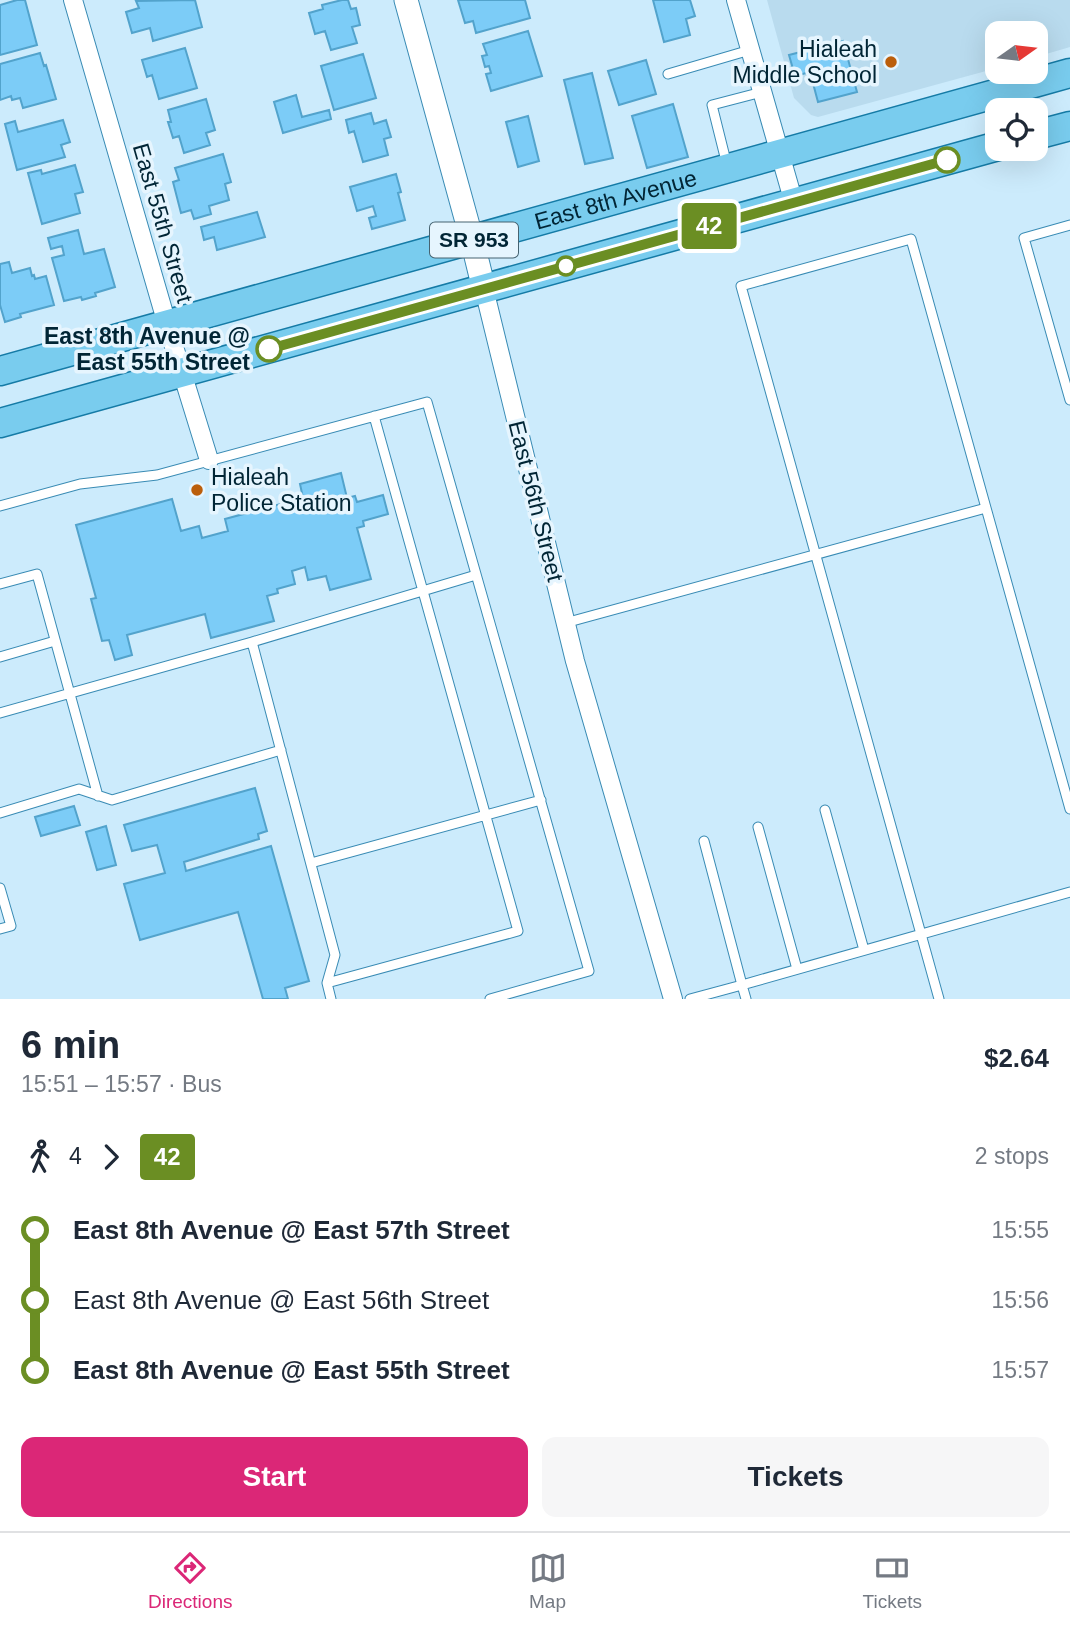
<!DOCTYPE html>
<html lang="en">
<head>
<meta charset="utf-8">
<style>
	body { margin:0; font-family:Arial,sans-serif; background:#f6f6f7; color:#1f2937; height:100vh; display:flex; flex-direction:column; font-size:26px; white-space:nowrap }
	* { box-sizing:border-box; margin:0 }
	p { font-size:23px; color:#747a83 }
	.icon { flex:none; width:38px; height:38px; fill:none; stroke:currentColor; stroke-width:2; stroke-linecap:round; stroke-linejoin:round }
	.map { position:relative; height:999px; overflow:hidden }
	.sheet { display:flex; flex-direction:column; background:#fff; flex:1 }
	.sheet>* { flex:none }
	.badge { padding:0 14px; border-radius:5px; font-size:24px; line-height:46px }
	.needle { width:46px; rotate:76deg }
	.tools { position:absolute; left:985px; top:21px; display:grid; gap:14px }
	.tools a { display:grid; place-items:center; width:63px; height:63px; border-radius:14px; background:#fff; box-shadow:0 7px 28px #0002; font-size:35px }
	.map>.badge { position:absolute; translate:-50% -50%; box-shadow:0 0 0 4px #fff }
	.legs { display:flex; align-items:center; gap:10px; height:77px; padding:0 21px; font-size:23px }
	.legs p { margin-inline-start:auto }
	.summary { display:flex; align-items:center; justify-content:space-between; height:119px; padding:0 21px }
	h1 { font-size:38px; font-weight:700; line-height:52px }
	.cta { display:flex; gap:14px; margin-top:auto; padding:14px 21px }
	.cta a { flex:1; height:80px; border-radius:14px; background:#db2777; color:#fff; font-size:28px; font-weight:700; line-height:80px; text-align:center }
	.cta a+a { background:#f6f6f7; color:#1f2937 }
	ul { padding:0 21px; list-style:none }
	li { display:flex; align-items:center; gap:24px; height:70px; font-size:26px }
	li i { display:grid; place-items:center; width:10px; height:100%; margin:0 9px; background:currentColor }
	li i::after { content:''; width:18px; height:18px; margin:-9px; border:5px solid; border-radius:50%; background:#fff }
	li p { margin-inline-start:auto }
	li:first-child i { background:linear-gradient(#0000 50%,currentColor 0) }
	li:last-child i { background:linear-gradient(currentColor 50%,#0000 0) }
	.menu { display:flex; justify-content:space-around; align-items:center; height:98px; border-top:2px solid #e0e1e3; background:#fff; font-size:19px; color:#747a83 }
	.menu a { display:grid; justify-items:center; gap:4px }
	.menu .active { color:#db2777 }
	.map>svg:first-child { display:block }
	.built { fill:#b9dbee }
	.building { fill:#7cccf7; stroke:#52a3cc; stroke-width:2 }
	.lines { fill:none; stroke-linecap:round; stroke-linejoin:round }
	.service-casing { stroke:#398bb4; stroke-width:11 }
	.minor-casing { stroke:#398bb4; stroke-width:20 }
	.tertiary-casing { stroke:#398bb4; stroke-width:25 }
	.primary-casing { stroke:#157ba6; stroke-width:31 }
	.service { stroke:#fff; stroke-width:9 }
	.minor { stroke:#fff; stroke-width:18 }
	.tertiary { stroke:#fff; stroke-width:23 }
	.primary { stroke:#79ccee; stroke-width:28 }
	.line-1-casing { stroke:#fff; stroke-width:16 }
	.line-1 { stroke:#6b8e23; stroke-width:10 }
	.poi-dot { fill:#bb5e0b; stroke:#e6f5fe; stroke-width:2.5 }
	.stop-1-dot { fill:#fff; stroke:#6b8e23; stroke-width:3.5 }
	.labels { text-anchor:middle; stroke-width:7; stroke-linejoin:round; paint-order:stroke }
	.shield { fill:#e6f5fe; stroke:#466371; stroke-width:2 }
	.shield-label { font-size:21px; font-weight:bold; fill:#012535 }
	.poi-label { font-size:23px; fill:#012535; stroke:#e6f5fe; text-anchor:end }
	.street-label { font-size:23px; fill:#012535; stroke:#e6f5fe }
	.stop-label { font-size:23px; font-weight:bold; fill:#012535; stroke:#e6f5fe; text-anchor:end }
</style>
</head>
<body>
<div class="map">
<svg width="1070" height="999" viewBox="0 0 1070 999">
	<rect width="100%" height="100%" fill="#ccebfc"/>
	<!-- built -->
	<path class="built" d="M767,0H1070V47L1036,57V33H998L997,68L818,117L811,115L794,98Z"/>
	<!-- building -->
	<path class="building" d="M17,0H25L37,45L0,55V5Z
		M195,0L202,27L153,41L150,28L132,33L126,12L139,8L136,1Z
		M342,0H348L351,9L356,8L360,25L352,27L357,43L331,50L325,31L315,34L309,13L323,9L322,5Z
		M458,0H525L530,18L476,33L473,21L465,23Z
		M653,0H690L695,16L686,19L690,35L664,42Z
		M528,31L542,76L491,91L486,74L491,73L489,66L485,67L482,56L487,55L483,44Z
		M843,41L857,92L818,102L810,72L795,76L789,55Z
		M185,48L197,88L159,99L152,75L147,77L142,60Z
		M40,53L44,66L46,65L56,99L23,108L20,98L12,100L11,96L0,100V64Z
		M363,54L376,98L334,110L321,66Z
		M646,60L656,94L619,105L608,71Z
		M592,73L613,158L585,164L564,80Z
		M296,95L302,117L329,110L331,119L283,133L274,102Z
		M206,99L215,130L206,133L210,145L184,153L179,136L173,138L168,122H171L168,110Z
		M673,104L688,157L647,168L632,116Z
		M371,113L374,124L386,120L391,137L384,139L388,155L363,162L354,131L349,133L346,120Z
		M528,116L539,161L518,167L506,122Z
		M63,120L70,142L61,145L65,157L17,170L5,124L15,121L18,132Z
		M223,154L231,182L225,184L229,200L209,206L211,214L194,219L191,210L181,213L173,182L179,180L175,168Z
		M75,165L83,192L75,194L80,213L42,224L28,173L41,170L42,174Z
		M396,174L401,192L398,193L405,220L372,229L369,218L376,216L373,206L357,211L350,187Z
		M257,212L265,237L217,250L214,237L204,240L201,227Z
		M78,230L84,254L104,249L115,287L95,293L96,296L82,300L81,297L64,301L52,258L64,255L62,246L51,249L48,238Z
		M9,262L12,273L30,268L32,276L34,275L35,279L46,276L54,305L20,314L21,317L5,322L0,305V264Z
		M341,473L347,498L355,496L357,502L383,495L388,514L363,521L364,526L357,528L371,579L330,590L326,576L308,580L305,567L292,571L295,584L277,589L278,593L267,596L274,621L211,638L205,614L127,635L132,655L115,660L109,640L102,641L91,599L96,598L76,525L172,499L181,531L199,526L202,538L228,531L225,519L303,498L300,484Z
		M255,788L267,831L258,834L259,839L184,862L186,871L271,846L309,981L285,988L288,999H263L238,912L140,940L124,884L165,873L157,845L132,851L124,825Z
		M74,806L80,825L41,836L35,817Z
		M106,826L116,865L97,870L86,832Z"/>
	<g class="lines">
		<defs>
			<path id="service" d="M668,74L750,50
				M727,165L712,105L762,92
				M1070,225L1024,238L1070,400
				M0,506L80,484L157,475L427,402L589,971L490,999
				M0,584L37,574L98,796
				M565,623L986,508
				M0,657L55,641
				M0,713L252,642
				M825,810L864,950
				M0,813L79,789L112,800L281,750
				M758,827L797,969
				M311,863L541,800
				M0,888L11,926L0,929
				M327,983L518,931L374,416
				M331,999L327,983L335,955L252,642L476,575
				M690,999L742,985L704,841
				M746,999L742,985L1070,892
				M939,999L741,286L911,239L1070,809"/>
			<path id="minor" d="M73,0L167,324L209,460
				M736,0L794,203
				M484,289L575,661L673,999"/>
			<path id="tertiary" d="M406,0L472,240L484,289"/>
			<g id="primary">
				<path d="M1036,135L1070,126"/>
				<path id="s1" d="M0,371L1070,73"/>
				<path d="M0,423L998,146"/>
			</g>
		</defs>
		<!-- service casing -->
		<use href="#service" class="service-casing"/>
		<!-- minor casing -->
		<use href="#minor" class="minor-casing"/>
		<!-- tertiary casing -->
		<use href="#tertiary" class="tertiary-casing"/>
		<!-- primary casing -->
		<use href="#primary" class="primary-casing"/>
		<!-- service -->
		<use href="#service" class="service"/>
		<!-- minor -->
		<use href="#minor" class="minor"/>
		<!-- tertiary -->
		<use href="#tertiary" class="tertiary"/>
		<!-- primary -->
		<use href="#primary" class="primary"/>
	</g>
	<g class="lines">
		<defs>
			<path id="line-1" d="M269,349L947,160"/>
		</defs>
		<!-- line-1 casing -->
		<use href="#line-1" class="line-1-casing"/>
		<!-- line-1 -->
		<use href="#line-1" class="line-1"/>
	</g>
	<!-- markers -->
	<g class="poi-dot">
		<circle cx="891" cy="62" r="7"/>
		<circle cx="197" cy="490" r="7"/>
	</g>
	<g class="stop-1-dot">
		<circle cx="947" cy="160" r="12"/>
		<circle cx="566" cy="266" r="9"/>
		<circle cx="269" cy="349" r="12"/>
	</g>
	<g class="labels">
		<!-- shield labels -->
		<rect class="shield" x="430" y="222.5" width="88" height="35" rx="5"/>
		<g class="shield-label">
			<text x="474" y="247">SR 953</text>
		</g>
		<!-- poi labels -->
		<g class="poi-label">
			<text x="877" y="57">Hialeah<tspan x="877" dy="26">Middle School</tspan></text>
			<text x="211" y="485" text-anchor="start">Hialeah<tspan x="211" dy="26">Police Station</tspan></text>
		</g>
		<!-- street labels -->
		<g class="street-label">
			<text dy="8" stroke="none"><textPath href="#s1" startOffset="639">East 8th Avenue</textPath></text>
			<text transform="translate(163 223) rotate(74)" y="8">East 55th Street</text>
			<text transform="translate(536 501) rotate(76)" y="8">East 56th Street</text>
		</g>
		<!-- stop labels -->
		<g class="stop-label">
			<text x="250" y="344">East 8th Avenue @<tspan x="250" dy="26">East 55th Street</tspan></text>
		</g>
	</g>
</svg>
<div class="tools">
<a><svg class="needle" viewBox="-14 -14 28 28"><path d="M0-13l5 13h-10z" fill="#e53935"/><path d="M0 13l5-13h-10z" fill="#747a83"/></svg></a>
<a><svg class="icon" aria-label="locate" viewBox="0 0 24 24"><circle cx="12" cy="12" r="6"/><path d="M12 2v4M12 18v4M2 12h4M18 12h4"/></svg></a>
</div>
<b class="badge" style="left:709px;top:226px;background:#6b8e23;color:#fff">42</b>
</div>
<section class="sheet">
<div class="summary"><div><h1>6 min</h1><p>15:51 – 15:57 · Bus</p></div><b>$2.64</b></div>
<div class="legs"><svg class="icon" aria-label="walk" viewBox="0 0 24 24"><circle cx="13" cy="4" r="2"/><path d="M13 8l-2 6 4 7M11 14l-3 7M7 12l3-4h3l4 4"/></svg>4<svg class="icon" aria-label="forward" viewBox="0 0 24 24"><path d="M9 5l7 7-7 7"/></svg><b class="badge" style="background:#6b8e23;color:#fff">42</b><p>2 stops</p></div>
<ul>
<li><i style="color:#6b8e23"></i><b>East 8th Avenue @ East 57th Street</b><p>15:55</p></li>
<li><i style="color:#6b8e23"></i><span>East 8th Avenue @ East 56th Street</span><p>15:56</p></li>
<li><i style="color:#6b8e23"></i><b>East 8th Avenue @ East 55th Street</b><p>15:57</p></li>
</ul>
<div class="cta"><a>Start</a><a>Tickets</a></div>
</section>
<nav class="menu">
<a class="active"><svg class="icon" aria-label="directions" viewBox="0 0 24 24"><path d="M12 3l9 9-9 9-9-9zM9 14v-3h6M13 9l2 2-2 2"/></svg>Directions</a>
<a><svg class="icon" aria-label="map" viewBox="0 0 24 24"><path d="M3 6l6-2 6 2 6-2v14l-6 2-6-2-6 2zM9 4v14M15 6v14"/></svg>Map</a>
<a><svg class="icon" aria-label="tickets" viewBox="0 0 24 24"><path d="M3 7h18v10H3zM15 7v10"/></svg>Tickets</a>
</nav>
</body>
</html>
